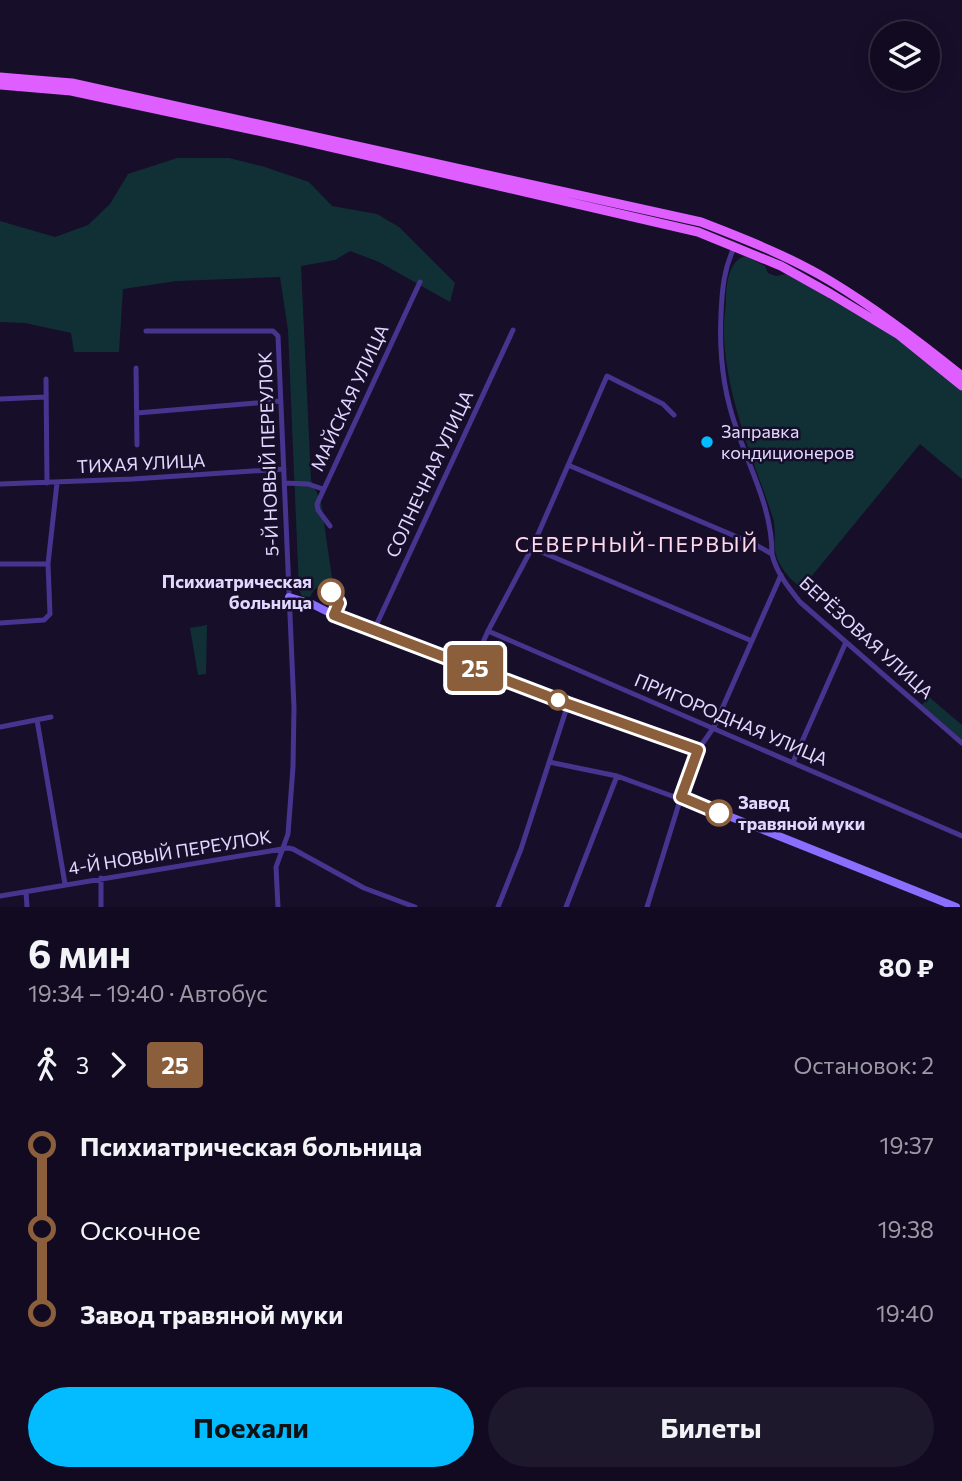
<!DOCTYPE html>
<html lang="ru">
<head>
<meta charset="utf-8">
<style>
	body { margin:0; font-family:Commissioner,sans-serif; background:#1e182d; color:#f1f3f6; height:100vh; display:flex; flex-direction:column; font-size:26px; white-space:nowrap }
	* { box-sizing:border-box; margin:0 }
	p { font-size:23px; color:#9c9aa5 }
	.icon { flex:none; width:38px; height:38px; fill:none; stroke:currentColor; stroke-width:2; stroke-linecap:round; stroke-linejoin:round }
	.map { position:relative; height:907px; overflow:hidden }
	.sheet { display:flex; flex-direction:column; background:#110a20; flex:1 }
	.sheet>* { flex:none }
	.badge { padding:0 14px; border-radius:5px; font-size:24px; line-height:46px }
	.fabs { position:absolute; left:870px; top:21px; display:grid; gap:14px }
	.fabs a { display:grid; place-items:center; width:70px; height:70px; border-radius:50%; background:#110a20; box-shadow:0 4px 18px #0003,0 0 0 2px #302b3e; font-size:35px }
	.map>.badge { position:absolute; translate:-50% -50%; box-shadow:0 0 0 4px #fff }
	.legs { display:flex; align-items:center; gap:10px; height:77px; padding:0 28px; font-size:23px }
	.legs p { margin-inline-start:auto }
	.summary { display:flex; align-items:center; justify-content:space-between; height:119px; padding:0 28px }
	h1 { font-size:38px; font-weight:700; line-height:52px }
	.action { display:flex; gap:14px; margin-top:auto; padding:14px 28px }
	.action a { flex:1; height:80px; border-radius:42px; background:#03bbff; color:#111; font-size:28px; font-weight:700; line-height:80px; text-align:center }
	.action a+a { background:#1e182d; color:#f1f3f6 }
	ul { padding:0 28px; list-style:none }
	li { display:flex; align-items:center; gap:24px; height:84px; font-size:26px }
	li i { display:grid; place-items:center; width:10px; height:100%; margin:0 9px; background:currentColor }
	li i::after { content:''; width:18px; height:18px; margin:-9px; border:5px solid; border-radius:50%; background:#110a20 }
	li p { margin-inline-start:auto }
	li:first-child i { background:linear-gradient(#0000 50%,currentColor 0) }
	li:last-child i { background:linear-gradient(currentColor 50%,#0000 0) }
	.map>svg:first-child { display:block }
	.green { fill:#103035 }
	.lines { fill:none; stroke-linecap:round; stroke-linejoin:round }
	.street { stroke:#47348e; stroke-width:5 }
	.secondary { stroke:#8a6eff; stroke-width:8 }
	.primary { stroke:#de5eff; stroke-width:9 }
	.line-1-casing { stroke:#fff; stroke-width:16 }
	.line-1 { stroke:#8b5e3c; stroke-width:10 }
	.poi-dot { fill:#03bbff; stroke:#170e2a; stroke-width:2.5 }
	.stop-1-dot { fill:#fff; stroke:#8b5e3c; stroke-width:3.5 }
	.labels { text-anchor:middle; stroke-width:5; stroke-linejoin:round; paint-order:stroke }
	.street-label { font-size:18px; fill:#e2d7ff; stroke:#170e2a }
	.poi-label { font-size:18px; fill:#e2d7ff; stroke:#170e2a; text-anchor:start }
	.stop-label { font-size:18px; font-weight:bold; fill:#e2d7ff; stroke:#170e2a; text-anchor:end }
	.quarter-label { font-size:21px; letter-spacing:2px; fill:#ffd9eb; stroke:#170e2a }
</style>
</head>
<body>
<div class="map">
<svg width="962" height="907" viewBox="0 0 962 907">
	<rect width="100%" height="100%" fill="#170e2a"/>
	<!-- green -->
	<path class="green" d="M177,158H229L265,167L309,182L332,206L377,214L399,227L455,283L450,302L379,262L350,251L335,260L301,266L311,480L321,502L332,578L327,586L321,585L314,590L310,597L302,596L299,590L288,330L280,277L177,281L123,289L119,352H74L71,333L25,323L0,322V221L55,237L88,225L110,204L128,174Z
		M746,256L765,266L768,273L776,276L786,274L830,297L902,341L962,390V479L920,444L802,588C790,580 777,565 775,550C774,539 776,528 773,518C753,458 728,402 724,339C723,326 725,314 726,301C726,286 728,260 746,256Z
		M207,625L206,674L198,675L190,628Z
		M929,697L962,725V740L922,705Z"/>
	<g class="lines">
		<!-- street -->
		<path class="street" d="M735,246C724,267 722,290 721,314C719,354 723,392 737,430C751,472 772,509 772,554
			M146,331H273L278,336L294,708L293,767L288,834L276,867L278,907
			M136,368L137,445
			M46,379L47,483
			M0,399L46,397
			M137,413L280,401
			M568,465L756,545L772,554C776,572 788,587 800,602L962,743
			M285,483L308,484L323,489
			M0,484L133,479L284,469
			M330,526L318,510L317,504L420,282
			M532,548L752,641
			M0,564H48
			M0,623L44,620L50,614L48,564L57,483
			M374,630L513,330
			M488,631L962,836
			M472,667L488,631L532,548L607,376L663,404L674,415
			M37,720L65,884
			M0,727L51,717
			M698,750L714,727L781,575
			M549,762L617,776L672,796L681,797L647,907
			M793,762L846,642
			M101,878V907
			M26,892L27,907
			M0,896L288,848L293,849L364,888L415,907
			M498,907L521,849L568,704
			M566,907L617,776"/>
		<!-- secondary -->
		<path class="secondary" d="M289,597L312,604L334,615L568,704L698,750L681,797L956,907"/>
		<!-- primary -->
		<path class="primary" d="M0,77L72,83L701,222C745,239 791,257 832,282C878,310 920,342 962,376
			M0,85L71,91L304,141L698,232L781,266L831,294L899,335L962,386"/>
	</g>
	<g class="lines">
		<defs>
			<path id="line-1" d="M331,592L339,603L334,615L568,704L698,750L681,797L719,813"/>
		</defs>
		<!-- line-1 casing -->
		<use href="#line-1" class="line-1-casing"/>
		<!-- line-1 -->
		<use href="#line-1" class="line-1"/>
	</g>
	<!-- markers -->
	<circle class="poi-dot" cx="707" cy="442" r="7"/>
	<g class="stop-1-dot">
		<circle cx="331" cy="592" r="12"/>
		<circle cx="558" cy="700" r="9"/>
		<circle cx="719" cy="813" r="12"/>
	</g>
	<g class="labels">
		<!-- street labels -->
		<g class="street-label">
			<text transform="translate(350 398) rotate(-65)" y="6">МАЙСКАЯ УЛИЦА</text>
			<text transform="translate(269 454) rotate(-92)" y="6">5-Й НОВЫЙ ПЕРЕУЛОК</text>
			<text transform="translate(141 464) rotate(-3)" y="6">ТИХАЯ УЛИЦА</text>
			<text transform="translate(430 474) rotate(-65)" y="6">СОЛНЕЧНАЯ УЛИЦА</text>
			<text transform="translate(866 638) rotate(42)" y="6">БЕРЁЗОВАЯ УЛИЦА</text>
			<text transform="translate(731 720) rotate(23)" y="6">ПРИГОРОДНАЯ УЛИЦА</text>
			<text transform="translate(170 853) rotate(-9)" y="6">4-Й НОВЫЙ ПЕРЕУЛОК</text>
		</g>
		<!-- poi labels -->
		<g class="poi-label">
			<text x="721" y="438">Заправка<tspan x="721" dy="21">кондиционеров</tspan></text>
		</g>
		<!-- stop labels -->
		<g class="stop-label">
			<text x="312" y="588">Психиатрическая<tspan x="312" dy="21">больница</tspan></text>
			<text x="738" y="809" text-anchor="start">Завод<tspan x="738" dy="21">травяной муки</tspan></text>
		</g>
		<!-- quarter labels -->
		<g class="quarter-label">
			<text x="637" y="552">СЕВЕРНЫЙ-ПЕРВЫЙ</text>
		</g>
	</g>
</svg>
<div class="fabs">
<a><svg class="icon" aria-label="layers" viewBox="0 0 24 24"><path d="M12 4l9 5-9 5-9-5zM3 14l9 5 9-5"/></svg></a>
</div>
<b class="badge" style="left:475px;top:668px;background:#8b5e3c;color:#fff">25</b>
</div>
<section class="sheet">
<div class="summary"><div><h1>6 мин</h1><p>19:34 – 19:40 · Автобус</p></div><b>80 ₽</b></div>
<div class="legs"><svg class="icon" aria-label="walk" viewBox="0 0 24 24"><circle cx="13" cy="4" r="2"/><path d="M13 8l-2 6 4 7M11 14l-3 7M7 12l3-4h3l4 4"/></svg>3<svg class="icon" aria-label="forward" viewBox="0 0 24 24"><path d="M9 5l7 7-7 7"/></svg><b class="badge" style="background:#8b5e3c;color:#fff">25</b><p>Остановок: 2</p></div>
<ul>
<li><i style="color:#8b5e3c"></i><b>Психиатрическая больница</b><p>19:37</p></li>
<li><i style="color:#8b5e3c"></i><span>Оскочное</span><p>19:38</p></li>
<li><i style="color:#8b5e3c"></i><b>Завод травяной муки</b><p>19:40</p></li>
</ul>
<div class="action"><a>Поехали</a><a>Билеты</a></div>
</section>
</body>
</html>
